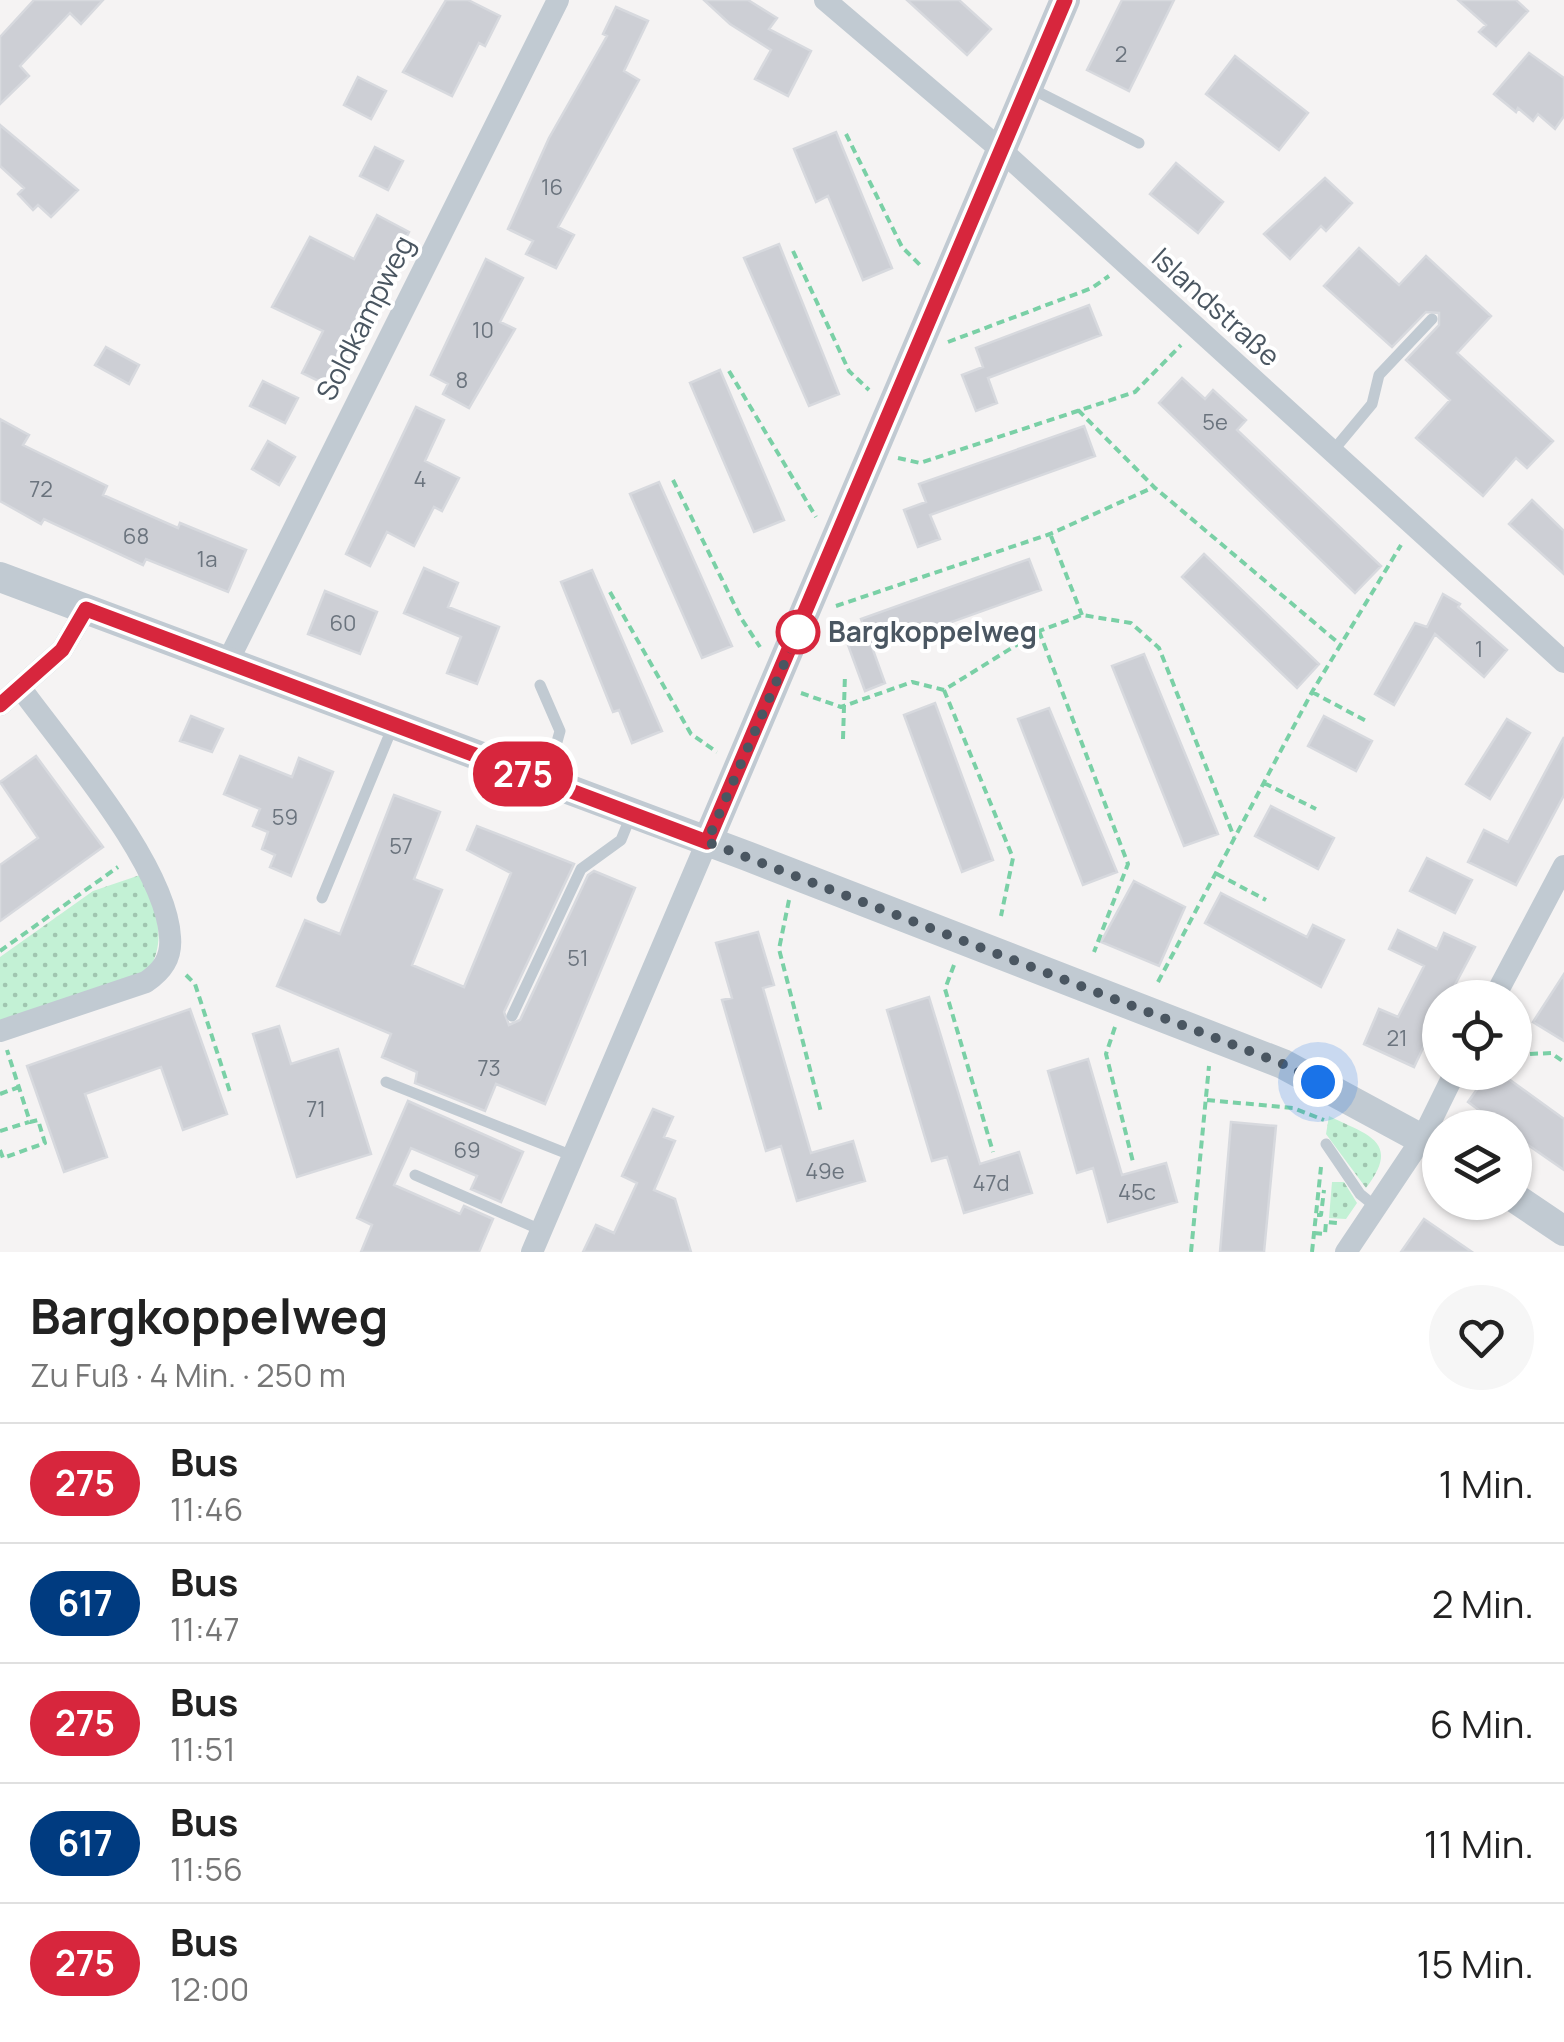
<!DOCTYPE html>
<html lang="de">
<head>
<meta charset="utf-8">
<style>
	body { margin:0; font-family:Manrope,sans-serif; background:#f6f6f6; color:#222; height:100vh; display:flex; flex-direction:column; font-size:38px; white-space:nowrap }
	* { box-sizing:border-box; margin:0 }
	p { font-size:32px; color:#767676 }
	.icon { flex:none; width:55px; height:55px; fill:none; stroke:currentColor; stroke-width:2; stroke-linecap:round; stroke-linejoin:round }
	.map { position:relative; height:1252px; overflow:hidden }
	.drawer { display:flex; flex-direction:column; background:#fff; flex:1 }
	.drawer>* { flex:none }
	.badge { padding:0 20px; border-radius:32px; font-size:35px; line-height:65px }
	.fabs { position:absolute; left:1422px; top:980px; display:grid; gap:20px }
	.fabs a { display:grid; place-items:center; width:110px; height:110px; border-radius:50%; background:#fff; box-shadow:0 2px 8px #0004; font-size:50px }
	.you { position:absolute; width:50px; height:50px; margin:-25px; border:8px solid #fff; border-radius:50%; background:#1a73e8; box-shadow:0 0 0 15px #1a73e833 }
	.map>.badge { position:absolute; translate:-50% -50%; box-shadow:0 0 0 5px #fff }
	.round { display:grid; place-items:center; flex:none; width:105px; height:105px; border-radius:52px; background:#f6f6f6 }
	.headline { display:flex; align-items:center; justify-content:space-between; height:170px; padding:0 30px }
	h1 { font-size:48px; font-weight:700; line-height:75px }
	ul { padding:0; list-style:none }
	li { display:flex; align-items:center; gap:30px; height:120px; padding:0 30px; border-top:2px solid #e0e0e0 }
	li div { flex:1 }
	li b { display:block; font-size:38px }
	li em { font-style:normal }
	li .badge { min-width:110px; font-weight:700; text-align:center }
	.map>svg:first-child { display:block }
	.park { fill:url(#park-dots) }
	.building { fill:#cdcfd5; stroke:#d7d9de; stroke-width:2.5 }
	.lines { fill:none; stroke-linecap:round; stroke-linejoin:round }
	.path { stroke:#7ad0a6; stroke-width:4; stroke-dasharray:8 5; stroke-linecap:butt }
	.service { stroke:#c1cad2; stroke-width:11 }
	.minor { stroke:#c1cad2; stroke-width:22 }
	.tertiary { stroke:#c1cad2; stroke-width:30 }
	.line-casing { stroke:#fff; stroke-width:22 }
	.line { stroke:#d7263d; stroke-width:15 }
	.walk { stroke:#4a5661; stroke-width:10; stroke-dasharray:0 18 }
	.stop-dot { fill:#fff; stroke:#d7263d; stroke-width:5 }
	.labels { text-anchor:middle; stroke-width:8; stroke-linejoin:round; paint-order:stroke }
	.number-label { font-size:22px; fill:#6b747e }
	.street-label { font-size:28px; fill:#4a5661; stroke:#fff }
	.stop-label { font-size:28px; font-weight:bold; fill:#4a5661; stroke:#fff; text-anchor:start }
</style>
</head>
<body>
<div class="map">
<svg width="1564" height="1252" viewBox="0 0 1564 1252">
	<defs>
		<pattern id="park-dots" width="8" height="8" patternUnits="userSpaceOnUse" patternTransform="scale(2.5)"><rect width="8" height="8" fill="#c3f1d5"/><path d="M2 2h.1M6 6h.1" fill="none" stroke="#a0c6b0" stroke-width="1.8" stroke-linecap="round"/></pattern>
	</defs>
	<rect width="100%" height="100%" fill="#f5f3f3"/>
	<!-- park -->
	<path class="park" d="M143,874C154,908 169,938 148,971L0,1025V957L93,891Z
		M1329,1116C1367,1135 1402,1141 1366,1188L1326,1134Z
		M1332,1182H1344L1357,1203L1346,1219L1329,1218Z"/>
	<!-- building -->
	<path class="building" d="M34,0H103L81,24L70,13L20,66L29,76L0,104V37Z
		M446,0H468L500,16L485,46L479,43L452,96L403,72Z
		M704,0H748L777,18L769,29L811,51L788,96L755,79L771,50L730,24Z
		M907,0H959L991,29L967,55Z
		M1122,0H1174L1129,91L1087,70Z
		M1458,0H1516L1528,11L1496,46L1479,32L1486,25Z
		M616,7L648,21L624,71L639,80L558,227L574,235L556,268L526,254L533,241L508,229L549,138L607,36L603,34Z
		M1529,53L1564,78V116L1555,129L1538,114L1533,121L1518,108L1516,112L1494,94Z
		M1235,56L1308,113L1279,150L1206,94Z
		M358,77L386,91L371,119L344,105Z
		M0,125L78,190L51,217L38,205L33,210L18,194L24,188L0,166Z
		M836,132L892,268L863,280L828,196L816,202L794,149Z
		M375,147L403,161L388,190L360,176Z
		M1176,163L1223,202L1198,233L1150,194Z
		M1325,178L1352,203L1326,231L1321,226L1290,259L1264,234Z
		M377,215L409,232L331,387L302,373L323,331L272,307L310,237L354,259Z
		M779,244L839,394L809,406L744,258Z
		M1359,248L1399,285L1426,256L1491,316L1457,353L1553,441L1527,468L1516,458L1483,496L1416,438L1450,400L1406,360L1439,325V313L1426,312L1392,347L1324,286Z
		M486,259L523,278L500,322L515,329L469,408L443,394L448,384L431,375Z
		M1089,305L1101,335L988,378L997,403L976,411L962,375L983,367L976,348Z
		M106,347L139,365L129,384L95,365Z
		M720,370L784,520L754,532L690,383Z
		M1182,378L1205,399L1213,390L1246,420L1237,430L1381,566L1355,593L1159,403Z
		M263,381L298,398L285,423L250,406Z
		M416,407L444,420L425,461L459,478L442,511L434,507L414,546L387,532L370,566L346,554Z
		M0,419L29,435L23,445L107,486L103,495L178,528L180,523L246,550L228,592L146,559L143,565L44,519L41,524L0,501Z
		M1084,426L1095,456L930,515L940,539L918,547L904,510L926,502L919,484Z
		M268,441L295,457L279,485L252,469Z
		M659,482L732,646L702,658L630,494Z
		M1532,500L1564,531V574L1509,524Z
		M1204,554L1319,664L1297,688L1182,577Z
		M1029,559L1041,590L873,650L885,683L865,691L848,645L868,637L861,619Z
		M424,568L458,583L448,607L499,627L477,684L447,673L461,637L404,613Z
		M592,570L662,731L632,743L619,710L613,712L561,582Z
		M325,591L377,612L360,654L308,634Z
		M1443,594L1460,604L1458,607L1507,650L1484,677L1435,634L1394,705L1375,694L1415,623L1427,627Z
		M1144,654L1218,834L1184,846L1112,666Z
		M935,703L993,860L962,872L904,715Z
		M1049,708L1117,872L1083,885L1018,719Z
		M191,716L223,729L212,752L180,741Z
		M1324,716L1372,741L1356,771L1308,746Z
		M1507,719L1530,733L1490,799L1466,784Z
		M1564,737V795L1516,885L1468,862L1484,830L1508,842Z
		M36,756L103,847L0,921V865L38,838L0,782Z
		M240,756L292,777L299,758L333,772L291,876L270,867L275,855L262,849L268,832L253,826L260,809L224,794Z
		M394,795L440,812L414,879L442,890L412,965L464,987L511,873L467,850L477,826L574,864L504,1012L509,1025L520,1020L588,875L594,871L635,888L545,1104L496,1084L485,1111L415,1083L417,1072L382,1057L391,1034L277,986L305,920L340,934Z
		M1271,806L1334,838L1318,869L1255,836Z
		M1427,858L1472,880L1455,913L1410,891Z
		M1134,881L1185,907L1159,966L1101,942Z
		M1221,893L1307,937L1313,925L1344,940L1321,987L1205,923Z
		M1398,930L1437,949L1444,933L1475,947L1448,998H1440V1012L1414,1067L1364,1044L1379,1009L1398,1017L1424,966L1389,949Z
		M758,932L774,985L763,988L811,1153L853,1141L865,1181L797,1201L781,1146L766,1151L722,1000L732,998L716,943Z
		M1564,974V1041L1533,1022Z
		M929,997L980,1164L1019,1152L1032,1193L964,1213L947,1157L932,1161L887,1010Z
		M190,1009L227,1114L183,1130L161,1067L85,1094L107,1157L64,1172L27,1066Z
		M279,1026L291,1064L338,1049L371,1154L297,1177L253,1034Z
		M1088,1059L1122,1175L1166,1163L1177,1202L1108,1222L1093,1168L1077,1173L1048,1071Z
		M1489,1072H1499L1564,1119V1170L1515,1136V1128H1503L1468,1102Z
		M408,1101L523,1152L501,1202L471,1189L477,1176L411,1148L394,1185L460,1214L464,1206L493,1219L479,1252H361L372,1225L357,1218Z
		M653,1109L673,1117L664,1137L675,1141L654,1190L675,1199L691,1252H583L596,1225L614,1233L637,1183L622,1176Z
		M1231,1122L1276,1126L1264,1252H1220Z
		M1424,1219L1472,1252H1401Z"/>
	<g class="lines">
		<!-- path -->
		<path class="path" d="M846,134L902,247L923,268
			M793,251L849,371L869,390
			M948,342L1092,288L1109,276
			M729,371L816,517
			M1078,410L1154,487L1342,646
			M898,458L920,463L1135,392L1181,345
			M673,480L741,618L760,647
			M1051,536L1082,615
			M610,592L691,734L717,752
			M836,606L1050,534L1154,487
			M1039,631L1128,864L1094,952
			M944,690L1013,858L1001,916
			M1312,692L1368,722
			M801,693L841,707L912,682L944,690L1039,631L1082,615L1131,623L1159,648L1234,837
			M843,739L845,674
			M1264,783L1316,809
			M1217,874L1266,900
			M789,900L779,949L821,1112
			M0,951L118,867
			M954,965L945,989L993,1152
			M186,975L195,984L230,1092
			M1158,982L1312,692L1401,545
			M1115,1027L1106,1054L1133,1162
			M1530,1054L1551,1053L1564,1062
			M0,1094L19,1087
			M1207,1100L1293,1108L1324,1120
			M0,1131L29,1122
			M0,1150L3,1158L45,1143L38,1120L30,1122L7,1050
			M1317,1215H1321L1324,1190
			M1314,1233L1325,1234L1326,1222L1337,1223
			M1191,1252L1209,1066
			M1312,1252L1321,1167"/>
		<!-- service -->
		<path class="service" d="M1032,89L1139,143
			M1332,452L1372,404L1379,375L1432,319
			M540,685L560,731L547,778
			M322,898L393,726
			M512,1016L581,869L621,840L632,813
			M386,1082L573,1156
			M1326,1144L1360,1194L1376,1207
			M415,1175L541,1230"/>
		<!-- minor -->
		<path class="minor" d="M825,0L1001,150L1564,662
			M227,663L558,0
			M0,705L62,650L86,609
			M1494,998L1564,866
			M0,1031L146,982C162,971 172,958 170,937C166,865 65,749 22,690
			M532,1252L707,842
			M1346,1252L1423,1137L1455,1072"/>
		<!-- tertiary -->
		<path class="tertiary" d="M0,577L747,856L1283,1064L1440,1149
			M707,842L1065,0
			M1515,1198L1564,1231"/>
	</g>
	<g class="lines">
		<defs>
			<path id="line" d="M0,705L62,650L86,609L707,842L1065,0"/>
		</defs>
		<!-- line casing -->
		<use href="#line" class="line-casing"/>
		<!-- line -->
		<use href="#line" class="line"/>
		<!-- walk -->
		<path class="walk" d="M798,632L707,842L1283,1064L1318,1082"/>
	</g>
	<!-- markers -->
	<circle class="stop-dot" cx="798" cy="632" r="20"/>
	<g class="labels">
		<!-- number labels -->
		<g class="number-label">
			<text x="1121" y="62">2</text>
			<text x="552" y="195">16</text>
			<text x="483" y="338">10</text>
			<text x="462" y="388">8</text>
			<text x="1215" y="430">5e</text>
			<text x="420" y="487">4</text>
			<text x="41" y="497">72</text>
			<text x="136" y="544">68</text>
			<text x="207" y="567">1a</text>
			<text x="343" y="631">60</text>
			<text x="1479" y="657">1</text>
			<text x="285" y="825">59</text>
			<text x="401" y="854">57</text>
			<text x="578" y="966">51</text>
			<text x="1397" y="1046">21</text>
			<text x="489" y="1076">73</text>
			<text x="316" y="1117">71</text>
			<text x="467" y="1158">69</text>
			<text x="825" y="1179">49e</text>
			<text x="991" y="1191">47d</text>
			<text x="1137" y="1200">45c</text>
		</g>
		<!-- street labels -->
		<g class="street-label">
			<text transform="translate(1216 307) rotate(42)" y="10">Islandstraße</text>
			<text transform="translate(365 318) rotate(-63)" y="10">Soldkampweg</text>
		</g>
		<!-- stop labels -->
		<g class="stop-label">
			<text x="828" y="642">Bargkoppelweg</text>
		</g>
	</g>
</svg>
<div class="fabs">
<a><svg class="icon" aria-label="locate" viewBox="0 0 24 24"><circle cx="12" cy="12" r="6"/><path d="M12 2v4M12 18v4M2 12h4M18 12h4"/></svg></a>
<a><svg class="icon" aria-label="layers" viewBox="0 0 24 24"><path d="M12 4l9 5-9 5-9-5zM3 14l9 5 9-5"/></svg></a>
</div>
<div class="you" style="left:1318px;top:1082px"></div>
<b class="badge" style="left:523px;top:774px;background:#d7263d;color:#fff">275</b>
</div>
<section class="drawer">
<div class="headline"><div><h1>Bargkoppelweg</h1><p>Zu Fuß · 4 Min. · 250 m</p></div><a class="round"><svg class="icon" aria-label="heart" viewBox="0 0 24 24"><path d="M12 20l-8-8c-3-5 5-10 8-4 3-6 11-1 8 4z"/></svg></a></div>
<ul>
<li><span class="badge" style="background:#d7263d;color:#fff">275</span><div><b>Bus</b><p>11:46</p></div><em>1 Min.</em></li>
<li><span class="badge" style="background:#003b80;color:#fff">617</span><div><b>Bus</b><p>11:47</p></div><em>2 Min.</em></li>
<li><span class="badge" style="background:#d7263d;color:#fff">275</span><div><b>Bus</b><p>11:51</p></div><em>6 Min.</em></li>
<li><span class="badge" style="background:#003b80;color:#fff">617</span><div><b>Bus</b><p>11:56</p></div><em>11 Min.</em></li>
<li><span class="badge" style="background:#d7263d;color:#fff">275</span><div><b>Bus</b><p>12:00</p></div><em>15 Min.</em></li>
</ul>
</section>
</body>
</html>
